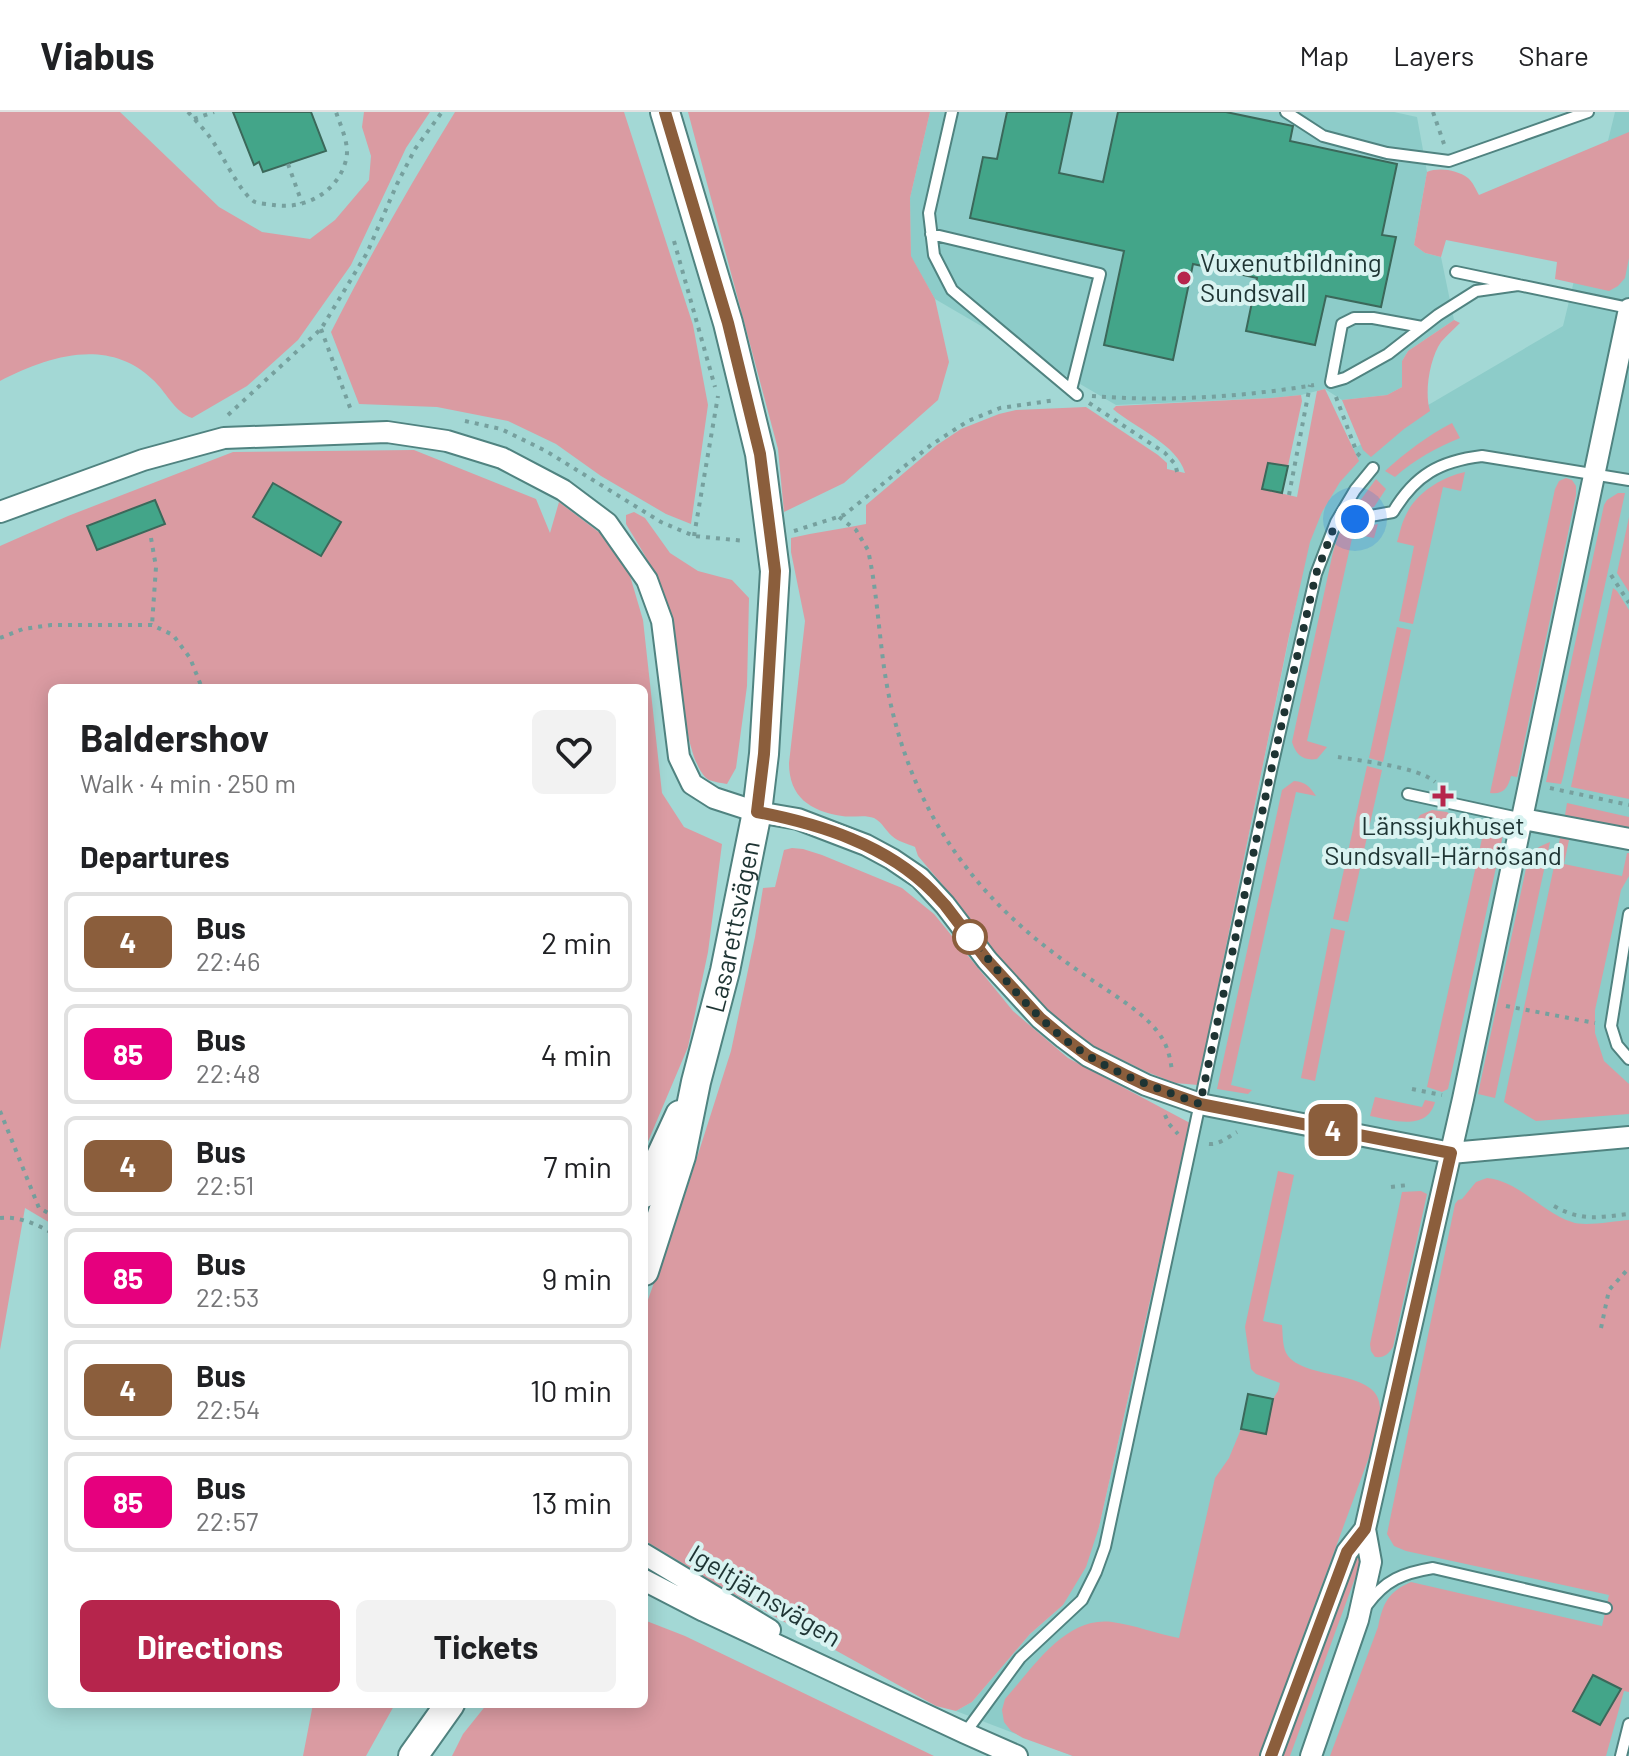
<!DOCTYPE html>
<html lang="en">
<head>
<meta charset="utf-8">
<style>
	body { margin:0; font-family:Barlow,sans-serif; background:#f2f2f2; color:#202124; height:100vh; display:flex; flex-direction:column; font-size:30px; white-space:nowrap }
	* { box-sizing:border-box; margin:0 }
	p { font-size:26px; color:#757577 }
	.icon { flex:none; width:44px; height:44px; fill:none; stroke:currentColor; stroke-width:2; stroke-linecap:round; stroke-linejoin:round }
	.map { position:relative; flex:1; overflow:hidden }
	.details { position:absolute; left:48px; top:572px; width:600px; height:1024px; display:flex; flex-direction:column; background:#fff; border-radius:12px; box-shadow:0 4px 20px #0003 }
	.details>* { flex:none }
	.badge { padding:0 16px; border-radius:12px; font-size:28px; line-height:52px }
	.you { position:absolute; width:40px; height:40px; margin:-20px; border:6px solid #fff; border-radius:50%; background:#1a73e8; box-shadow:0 0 0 12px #1a73e833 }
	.map>.badge { position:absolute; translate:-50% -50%; box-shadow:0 0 0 4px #fff }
	h2 { padding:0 32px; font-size:30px; line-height:72px }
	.round { display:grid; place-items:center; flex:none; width:84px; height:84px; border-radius:12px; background:#f2f2f2 }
	.headline { display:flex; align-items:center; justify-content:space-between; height:136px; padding:0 32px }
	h1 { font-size:38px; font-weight:700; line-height:60px }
	.button { display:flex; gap:16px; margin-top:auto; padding:16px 32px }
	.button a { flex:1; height:92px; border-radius:12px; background:#b6254c; color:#fff; font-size:32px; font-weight:700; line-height:92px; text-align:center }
	.button a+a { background:#f2f2f2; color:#202124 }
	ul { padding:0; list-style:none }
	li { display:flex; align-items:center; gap:24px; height:100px; margin:0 16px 12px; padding:0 16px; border:4px solid #e0e0e0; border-radius:12px }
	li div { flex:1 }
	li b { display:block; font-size:30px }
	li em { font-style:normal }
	li .badge { min-width:88px; font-weight:700; text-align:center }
	header { display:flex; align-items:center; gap:48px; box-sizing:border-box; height:112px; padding:0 40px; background:#fff; border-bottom:2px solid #e0e0e0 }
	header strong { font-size:38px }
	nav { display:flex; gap:44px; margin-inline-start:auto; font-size:28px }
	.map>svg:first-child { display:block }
	.built { fill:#8dccc9 }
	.green { fill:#da9ba2 }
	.building { fill:#43a589; stroke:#3b685a; stroke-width:2 }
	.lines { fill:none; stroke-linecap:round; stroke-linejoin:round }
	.lane-casing { stroke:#508380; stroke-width:14 }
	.street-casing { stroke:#508380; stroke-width:24 }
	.secondary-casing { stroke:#508380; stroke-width:32 }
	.path { stroke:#76a09e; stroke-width:4; stroke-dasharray:4 6; stroke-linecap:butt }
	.lane { stroke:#fff; stroke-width:10 }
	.street { stroke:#fff; stroke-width:20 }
	.secondary { stroke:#fff; stroke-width:28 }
	.line-casing { stroke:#fff; stroke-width:18 }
	.line { stroke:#8b5e3c; stroke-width:12 }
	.walk { stroke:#1e3433; stroke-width:8; stroke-dasharray:0 14.4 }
	.poi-dot { fill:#b6254c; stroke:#d9f3f1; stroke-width:3 }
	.stop-dot { fill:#fff; stroke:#8b5e3c; stroke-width:4 }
	.labels { text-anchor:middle; stroke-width:8; stroke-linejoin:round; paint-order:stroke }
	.poi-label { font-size:26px; fill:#1e3433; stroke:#d9f3f1; text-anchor:start }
	.street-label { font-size:26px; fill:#1e3433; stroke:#d9f3f1 }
</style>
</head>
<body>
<header>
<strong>Viabus</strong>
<nav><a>Map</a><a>Layers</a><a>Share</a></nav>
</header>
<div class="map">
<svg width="1629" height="1644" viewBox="0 0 1629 1644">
	<rect width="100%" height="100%" fill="#a3d8d5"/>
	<!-- built -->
	<path class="built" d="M930,0H1394L1417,5L1427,60L1414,133L1425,141L1441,145L1454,208L1408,239L1402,249V275L1387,283L1342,288L1325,277L1301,283L1271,286L1116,293L935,187L911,145L910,86Z
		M1615,0H1629V1644H1073L956,1599L972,1590L1030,1522L1063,1493L1099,1415L1190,1011L1324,354L1563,214Z"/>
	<!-- green -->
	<path class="green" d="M0,0H120L219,95L262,120L310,127L335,108L369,68L371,44L362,15L364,0H430L406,36L351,153L298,228L247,274L192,306C174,300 166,279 152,267C108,225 48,244 0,269Z
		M455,0H624L693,213L708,293L691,412L666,402L601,364L556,332L508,309L437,295L359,292L331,220C369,145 411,71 455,0Z
		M688,0H930L910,86L911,144L935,187L949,250L938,288L844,371L784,400L778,337Z
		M1629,20V146L1625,166L1618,174L1609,179L1555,167L1557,150L1446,128L1441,145L1425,141L1414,133L1427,60C1439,55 1457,58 1468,66C1473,70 1476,78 1479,83Z
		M1454,208L1460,211C1454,217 1447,223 1441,230C1430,246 1424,280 1430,299L1404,317L1371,345L1363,338L1342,288L1387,283L1402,275V249L1408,239Z
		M1325,277L1359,349L1340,370L1322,400L1310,430L1289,524L1198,973L1175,971L1147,960L1092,933L1062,913L1004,854L959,792L918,744L915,735C908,732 897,729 892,724C885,718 883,711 874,706C864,702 852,706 842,704C810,699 789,685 789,651L805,509L791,440V426C816,420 841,417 866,412V393L937,333L961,317L999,302L1016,298L1086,295L1158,343L1167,351V357L1185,361C1178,333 1134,315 1113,297L1116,294L1271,286L1301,283L1302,289L1288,354L1268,351L1262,377L1297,385L1317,279Z
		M1452,311L1460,326C1436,336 1415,347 1395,365L1385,359C1406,340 1427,324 1452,311Z
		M414,338L536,387L550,421L559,390L600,421L628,457L643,508L662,681L684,715L722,732L708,840L688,935L644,1039V576H52V1112L25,1096L0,1238V434L68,404L233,340Z
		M1465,360L1461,379L1443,375L1413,512L1399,509L1414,434L1397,430C1400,421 1401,413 1405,405C1415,381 1442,365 1465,360Z
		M1566,366L1572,368L1576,374V383L1517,665L1511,664C1508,676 1503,683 1490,681L1555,377L1559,369Z
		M1376,367L1386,377L1374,395L1351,401Z
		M1618,381H1625L1563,665L1561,672L1546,670L1604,393L1607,388Z
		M634,400L645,406L670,441L698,459L732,468L749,486L747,574L736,656L727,672C722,671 714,670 709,668C682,652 679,539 672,507C664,472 644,442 626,412V403Z
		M1629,405V480L1617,461Z
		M1378,412L1374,426L1353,422L1307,629L1327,635L1317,647C1303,649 1296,643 1292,630L1333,440L1339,421Z
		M1613,476L1617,479L1629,498V687L1571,675Z
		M1397,515L1411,518L1383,650L1369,646Z
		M1367,654L1382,658L1348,810L1333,807Z
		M1294,669C1306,670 1310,675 1316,684L1296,680L1231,973L1252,978L1248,982L1217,977L1282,678Z
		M1567,691L1629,705V716L1565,703Z
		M1432,698L1447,700L1454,705L1455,714L1454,720L1415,711L1420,703Z
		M1494,712L1500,717L1503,723L1448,977L1442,980L1427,975L1485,713Z
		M1560,726L1569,728L1564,752L1622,764L1627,741H1629V764L1621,778L1595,898V921L1604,949L1629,972V1002L1536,1009L1504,990Z
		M1550,730L1495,986L1478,982L1528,747C1533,737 1540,734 1550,730Z
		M792,736L803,737L822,743L902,776L934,802L1013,899L1068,946L1190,1011L1099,1415L1086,1455L1063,1493L1030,1522L972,1590L956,1599L936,1594L727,1478L644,1428V1199L686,1080L731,939L755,825L763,776L775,775L784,738Z
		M1331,816L1345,819L1315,969L1301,966Z
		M1375,985L1422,995L1425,988L1435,990C1427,1020 1392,1008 1370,1004Z
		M1278,1059L1294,1063L1263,1209L1282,1213C1283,1223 1282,1236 1288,1244C1308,1269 1380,1257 1380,1296C1380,1310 1372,1331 1369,1345L1259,1644H1073L1023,1626L1011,1619L1004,1610L1002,1598L1005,1587C1033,1556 1065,1504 1112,1510C1135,1513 1157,1522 1179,1526L1215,1366L1229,1346L1241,1317L1266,1321L1273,1287L1278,1279L1280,1271L1256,1262L1251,1257L1245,1215Z
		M1487,1066C1519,1069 1542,1100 1572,1110C1584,1115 1614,1109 1629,1108V1580L1624,1579L1606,1644H1330L1378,1515C1383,1491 1388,1480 1411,1470L1602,1514L1609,1483L1406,1439L1394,1434L1387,1422L1455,1092L1458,1088L1462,1087L1476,1070Z
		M1421,1079L1427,1082L1393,1235C1388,1242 1385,1246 1375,1245L1371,1239L1370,1232L1402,1080Z
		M1357,1442H1363L1362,1447L1290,1644H1283Z
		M644,1508L685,1524L934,1644H452L463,1622L487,1592H644Z
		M313,1592H395L366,1644H303Z"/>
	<!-- building -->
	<path class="building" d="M233,0H311L326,39L263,60L259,50L254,53Z
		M1007,0H1072L1059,61L1103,70L1118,0H1226L1293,14L1290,29L1397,52L1382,123L1396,125L1381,195L1326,184L1315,233L1246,219L1257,166L1193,152L1173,248L1104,233L1124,139L970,106L983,45L997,47Z
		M1268,351L1288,354L1282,381L1262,377Z
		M273,371L341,410L321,444L253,405Z
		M155,388L165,412L97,438L87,414Z
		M1248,1282L1273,1287L1266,1322L1241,1317Z
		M1593,1563L1621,1577L1600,1613L1573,1599Z"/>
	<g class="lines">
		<defs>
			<path id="lane" d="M952,0L929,101L934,143L952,178L1077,283
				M1286,0L1323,24L1387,41L1449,49L1588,0
				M931,122L1100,162L1071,278
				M1456,160L1629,196
				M1422,215L1373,206H1354L1342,212L1331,270L1345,266L1388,242L1438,203L1476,179L1518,173
				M1336,410L1393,400C1415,363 1440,349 1482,344L1629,368
				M1408,682L1523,707
				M1629,802L1611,914L1617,933L1629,947
				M1367,1493C1385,1468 1403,1461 1433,1456L1606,1496
				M965,1621L1020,1546L1082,1488L1096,1460L1105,1435L1271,659L1316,462L1336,410L1355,378L1373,356
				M1621,1644L1629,1612"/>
			<path id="street" d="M0,400L143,348L224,326L387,320L447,329L502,346L563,378L607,411L647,468L662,509L679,645L692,672L714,686L757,700L798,707L866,733L892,747L920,766L945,793L987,848L1040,906L1064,926L1088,944L1146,973L1200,992L1451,1041L1629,1025
				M1523,707L1629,727
				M644,1442L770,1518
				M644,1468L704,1499L965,1621L1017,1644
				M1271,1644L1347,1440L1365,1417
				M1311,1644L1358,1508L1371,1450L1365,1417L1463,987L1629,197"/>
			<g id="secondary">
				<path d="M644,1081L680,1003"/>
				<path id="s1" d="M644,1159L681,1044L696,970L725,859L757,700L764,642L775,459L760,342L728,211L665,0"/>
				<path d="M413,1644L450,1592"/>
			</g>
		</defs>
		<!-- lane casing -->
		<use href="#lane" class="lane-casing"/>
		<!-- street casing -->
		<use href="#street" class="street-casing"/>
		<!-- secondary casing -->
		<use href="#secondary" class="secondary-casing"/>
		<!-- path -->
		<path class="path" d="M188,0C195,8 202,15 209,24C221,39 240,82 255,90C260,92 268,92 274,93C305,98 338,80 346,48C350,33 341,15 336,0
			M1433,0L1444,32
			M194,7L214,0
			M288,52L302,91
			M674,129L715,275
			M321,217L352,301
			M1092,284C1165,290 1242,285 1314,273
			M1336,285L1357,341L1362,346
			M1089,291L1165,341L1175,352L1178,363
			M228,303L321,217L367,141L397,72L415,37L442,0
			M465,309L501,317L546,339L661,410L694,424L745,429
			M1289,383L1310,273
			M839,405L856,418L868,438C879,488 879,539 890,589C906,661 935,721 984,777C1012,809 1045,836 1080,860C1104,877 1140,897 1157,919C1167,931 1170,944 1172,959
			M794,419L844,403L931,333L968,309L1000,296L1056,288
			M694,424L718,284
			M151,426L156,455L152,513
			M1611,463L1629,491
			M0,526L23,517L51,513H152L173,523L190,546L202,576
			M1338,645C1361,649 1419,655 1435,670
			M1550,676L1629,693
			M1506,894L1595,911
			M1412,977L1442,983
			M0,999L39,1096L52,1103
			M1165,1003L1169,1012L1178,1022
			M1209,1032C1219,1033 1228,1025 1237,1020
			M1391,1075L1408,1073
			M1554,1094C1582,1110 1599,1105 1629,1102
			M0,1106C19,1104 36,1112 52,1121
			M1601,1216L1609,1178L1629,1156"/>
		<!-- lane -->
		<use href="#lane" class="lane"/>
		<!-- street -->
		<use href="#street" class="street"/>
		<!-- secondary -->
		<use href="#secondary" class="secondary"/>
	</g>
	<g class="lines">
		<defs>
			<path id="line" d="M665,0L728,211L760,342L775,459L764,642L757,700C820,712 887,733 933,780L945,793L987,848L1040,906L1064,926L1088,944L1127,964L1146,973L1200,992L1451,1041L1365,1417L1347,1440L1271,1644"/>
		</defs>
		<!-- line casing -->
		<use href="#line" class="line-casing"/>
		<!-- line -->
		<use href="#line" class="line"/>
		<!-- walk -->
		<path class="walk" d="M970,825C1004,866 1040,914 1087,943C1122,965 1162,978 1200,992L1271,659L1316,462L1336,410L1355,407"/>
	</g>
	<!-- markers -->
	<g class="poi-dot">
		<circle cx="1184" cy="166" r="8"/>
		<path d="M1439 672h8v8h8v8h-8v8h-8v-8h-8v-8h8z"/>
	</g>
	<circle class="stop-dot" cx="970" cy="825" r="16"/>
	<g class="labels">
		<!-- poi labels -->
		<g class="poi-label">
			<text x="1200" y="160">Vuxenutbildning<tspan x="1200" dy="30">Sundsvall</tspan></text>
			<text x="1443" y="723" text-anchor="middle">Länssjukhuset<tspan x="1443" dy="30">Sundsvall-Härnösand</tspan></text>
		</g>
		<!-- street labels -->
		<g class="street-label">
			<text dy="9" stroke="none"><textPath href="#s1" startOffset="356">Lasarettsvägen</textPath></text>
			<text transform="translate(765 1484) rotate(31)" y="9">Igeltjärnsvägen</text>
		</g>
	</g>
</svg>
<div class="you" style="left:1355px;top:407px"></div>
<b class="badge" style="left:1333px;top:1018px;background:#8b5e3c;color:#fff">4</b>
<section class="details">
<div class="headline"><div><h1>Baldershov</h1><p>Walk · 4 min · 250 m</p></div><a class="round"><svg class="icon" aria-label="heart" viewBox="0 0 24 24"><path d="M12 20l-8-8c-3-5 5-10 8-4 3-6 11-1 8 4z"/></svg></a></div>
<h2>Departures</h2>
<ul>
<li><span class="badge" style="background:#8b5e3c;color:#fff">4</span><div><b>Bus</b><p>22:46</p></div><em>2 min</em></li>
<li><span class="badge" style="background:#e6007e;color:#fff">85</span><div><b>Bus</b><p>22:48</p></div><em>4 min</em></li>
<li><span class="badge" style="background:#8b5e3c;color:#fff">4</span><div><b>Bus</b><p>22:51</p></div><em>7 min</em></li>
<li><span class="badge" style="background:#e6007e;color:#fff">85</span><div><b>Bus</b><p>22:53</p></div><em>9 min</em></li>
<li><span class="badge" style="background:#8b5e3c;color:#fff">4</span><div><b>Bus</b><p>22:54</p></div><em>10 min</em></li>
<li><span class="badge" style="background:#e6007e;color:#fff">85</span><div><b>Bus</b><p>22:57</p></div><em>13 min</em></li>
</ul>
<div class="button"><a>Directions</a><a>Tickets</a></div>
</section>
</div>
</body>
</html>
